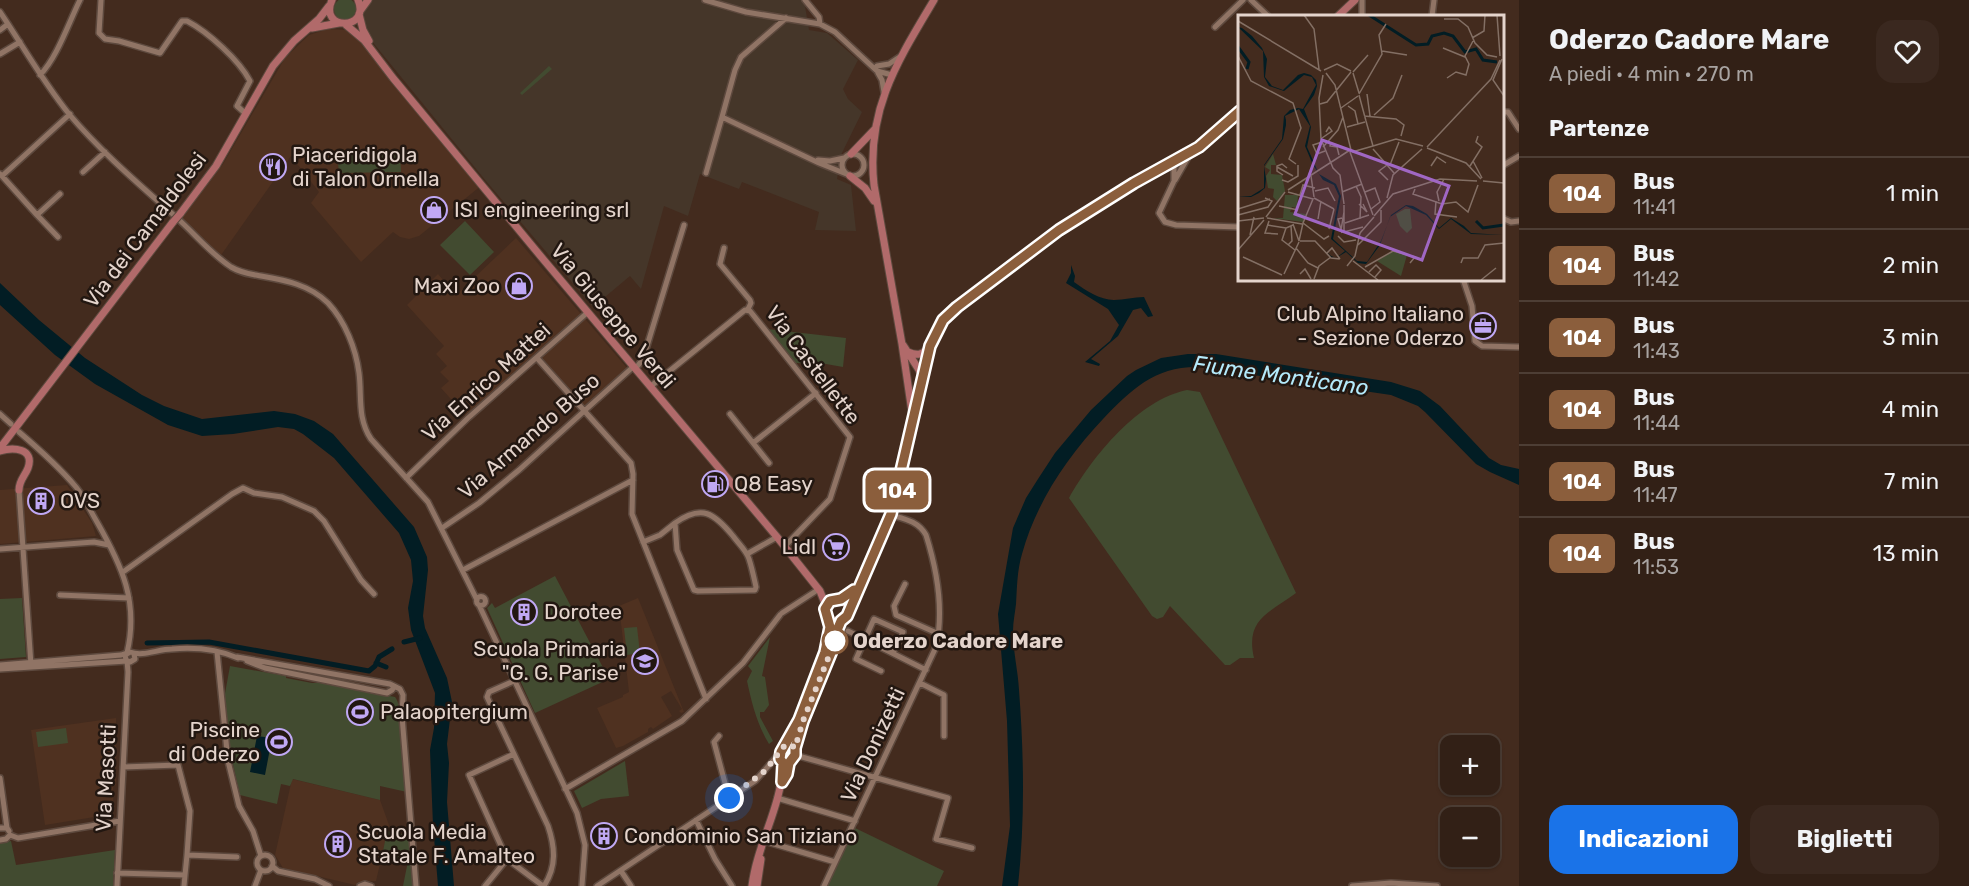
<!DOCTYPE html>
<html lang="it">
<head>
<meta charset="utf-8">
<style>
	body { margin:0; font-family:Rubik,sans-serif; background:#3a281f; color:#f1f3f6; height:100vh; display:flex; flex-direction:column; font-size:22px; white-space:nowrap }
	* { box-sizing:border-box; margin:0 }
	p { font-size:20px; color:#a8a3a1 }
	.icon { flex:none; width:33px; height:33px; fill:none; stroke:currentColor; stroke-width:2; stroke-linecap:round; stroke-linejoin:round }
	.map { position:relative; flex:1; overflow:hidden }
	.drawer { display:flex; flex-direction:column; background:#322016; width:450px }
	.drawer>* { flex:none }
	.badge { padding:0 12px; border-radius:9px; font-size:21px; line-height:39px }
	.buttons { position:absolute; left:1440px; top:735px; display:grid; gap:12px }
	.buttons a { display:grid; place-items:center; width:60px; height:60px; border-radius:12px; background:#322016; box-shadow:0 2px 4px #0004,0 0 0 2px #4d3e35; font-size:30px }
	.you { position:absolute; width:30px; height:30px; margin:-15px; border:4px solid #fff; border-radius:50%; background:#1a73e8; box-shadow:0 0 0 9px #1a73e833 }
	.map>.badge { position:absolute; translate:-50% -50%; box-shadow:0 0 0 3px #fff }
	h2 { padding:0 30px; font-size:22px; line-height:54px }
	.round { display:grid; place-items:center; flex:none; width:63px; height:63px; border-radius:18px; background:#3a281f }
	.head { display:flex; align-items:center; justify-content:space-between; height:102px; padding:0 30px }
	h1 { font-size:28px; font-weight:700; line-height:45px }
	.button { display:flex; gap:12px; margin-top:auto; padding:12px 30px }
	.button a { flex:1; height:69px; border-radius:18px; background:#1a73e8; color:#fff; font-size:24px; font-weight:700; line-height:69px; text-align:center }
	.button a+a { background:#3a281f; color:#f1f3f6 }
	ul { padding:0; list-style:none }
	li { display:flex; align-items:center; gap:18px; height:72px; padding:0 30px; border-top:2px solid #4d3e35 }
	li div { flex:1 }
	li b { display:block; font-size:22px }
	li em { font-style:normal }
	li .badge { min-width:66px; font-weight:700; text-align:center }
	main { display:flex; flex:1; min-height:0 }
	.map>svg:first-child { display:block }
	.built { fill:#4f3120 }
	.industrial { fill:#453629 }
	.green { fill:#424b30 }
	.water { fill:#021d24 }
	.lines { fill:none; stroke-linecap:round; stroke-linejoin:round }
	.canal { stroke:#021d24; stroke-width:5 }
	.minor-casing { stroke:#5d493e; stroke-width:8 }
	.major-casing { stroke:#5d493e; stroke-width:9 }
	.minor { stroke:#907465; stroke-width:5 }
	.major { stroke:#b16a6a; stroke-width:7 }
	.major-bridge-casing { stroke:#5d493e; stroke-width:9; stroke-linecap:butt }
	.major-bridge { stroke:#b16a6a; stroke-width:7 }
	.line-casing { stroke:#fff; stroke-width:14 }
	.line { stroke:#8b5e3c; stroke-width:9 }
	.walk { stroke:#e4d4cc; stroke-width:6; stroke-dasharray:0 10.8 }
	.stop-dot { fill:#fff; stroke:#8b5e3c; stroke-width:3 }
	.labels { text-anchor:middle; stroke-width:5; stroke-linejoin:round; paint-order:stroke }
	.poi-label { font-size:21px; fill:#e4d4cc; stroke:#221711; text-anchor:start }
	.street-label { font-size:21px; fill:#e4d4cc; stroke:#221711 }
	.stop-label { font-size:21px; font-weight:bold; fill:#e4d4cc; stroke:#221711; text-anchor:start }
	.water-label { font-size:22px; font-style:italic; fill:#b4eafb; stroke:#221711 }
	.inset-river { fill:none; stroke:#021d24; stroke-width:3 }
	.inset-road { fill:none; stroke:#836f64; stroke-width:1.5 }
	.view { fill:#a067c4; fill-opacity:0.15; stroke:#a067c4; stroke-width:3 }
	.inset-edge { fill:none; stroke:#e4d4cc; stroke-width:3 }
</style>
</head>
<body>
<main>
<div class="map">
<svg width="1519" height="886" viewBox="0 0 1519 886">
	<rect width="100%" height="100%" fill="#432b1e"/>
	<!-- built -->
	<path class="built" d="M328,29L346,30L363,41L482,185L419,236L409,239L400,237L393,232L361,262L311,203L319,192L291,156L219,258L180,221L223,164L285,58L309,35Z
		M516,238L627,368L584,407L538,353L466,416L441,388L449,381L440,372L447,366L436,354L444,346L407,305L438,274L456,295Z
		M67,485L92,523L96,536L0,544V490Z
		M638,598L684,712L681,713L679,711L682,709L671,691L661,697L672,716L653,729L651,727L648,729V732L623,746L616,748L597,708L623,697V695L629,692L619,606Z
		M116,718V785L113,787V814L45,825L31,730Z
		M292,779L380,800L389,825L376,881L363,882L355,885L283,868L275,855Z"/>
	<!-- industrial -->
	<path class="industrial" d="M372,0H802L805,6L809,30L827,33L858,60L843,89L848,99L862,112L841,155L837,179L851,185L856,231L815,230L819,212L742,182L739,189L700,174L688,216L664,206L641,289L630,276L593,307L486,181L366,34L363,20L364,10Z"/>
	<!-- green -->
	<path class="green" d="M334 9a11 11 0 1 1 22 0a11 11 0 1 1-22 0Z
		M549,66L552,69L522,95L520,93Z
		M400,150L401,172L339,173L337,152Z
		M465,221L494,252L470,275L440,245Z
		M767,329L846,338L843,367L826,364L795,363Z
		M1187,390L1200,392L1296,593C1269,613 1245,619 1254,658H1240L1230,665H1225L1170,606L1163,617L1157,619L1152,616L1069,498C1093,456 1138,400 1187,390Z
		M555,576L609,679L535,713L487,608L492,603L495,608Z
		M22,598L26,657L0,659V599Z
		M637,627L640,653L627,655L624,628Z
		M770,637L762,676L765,677L769,705L764,712H760V717L773,741L769,744C757,724 752,704 747,681L752,671L748,666Z
		M230,666L286,676V678L312,683H320L395,697C405,708 405,774 407,792L380,786V800L293,779L290,786L281,784L277,804L240,795L227,738L224,699Z
		M66,728L68,743L38,747L36,732Z
		M625,761L629,796L601,799L582,808L574,791Z
		M855,828L944,871L937,886H827Z
		M387,831L412,836L415,886H403L408,861L382,856Z
		M11,841L16,865L115,850L113,886H0V843Z"/>
	<!-- water -->
	<path class="water" d="M1071,265L1075,276L1074,282C1085,290 1100,300 1114,300C1124,300 1134,297 1144,297L1153,316L1148,317L1141,308L1133,310L1118,336L1091,359L1100,364L1099,366L1085,362L1110,341L1119,325L1108,309L1066,283L1071,273Z
		M0,283L39,320L85,358L142,395L164,406L202,419L274,411L295,414L314,421L333,434L414,527L427,557L428,570L423,616L425,628L447,678L452,702L447,744L449,763L447,802L454,886H438L433,825L430,750L434,728L435,693L411,630L408,608L413,581L411,560L399,533L334,458L303,434L294,429L278,427L233,434L202,436L168,425L95,384L55,355L0,305Z
		M1188,354H1216L1391,382L1420,391L1440,406L1489,458L1501,465L1519,469V485L1490,472L1476,464L1425,412L1418,406L1391,395L1199,367C1155,366 1132,389 1103,419C1067,457 1036,503 1022,554C1017,571 1017,588 1016,604C1015,613 1013,622 1013,631C1013,651 1018,671 1019,690C1024,756 1025,821 1018,886H1002L1010,826L1007,721L998,614L1013,528L1026,498L1038,479L1055,453L1091,410L1127,376L1136,370L1161,358Z
		M257,736L272,738L265,775L250,772Z"/>
	<g class="lines">
		<!-- canal -->
		<path class="canal" d="M404,642L420,638
			M147,643L209,642L369,671L375,666L379,657L392,649
			M376,663L386,667"/>
		<defs>
			<path id="minor" d="M101,0L99,33L105,39L119,41L160,53L182,21H187C208,32 239,60 250,81L237,106L245,113
				M705,0L746,12L820,24L835,32L877,71L892,75
				M805,0L819,17L820,24
				M1251,0L1268,16
				M0,12C23,46 43,82 69,114C101,152 140,185 177,218C195,234 211,254 231,267C241,273 250,274 261,276C285,280 310,285 328,303C345,321 356,349 359,373C362,396 357,418 371,439L428,502L477,600
				M1362,16V0
				M1432,16L1434,0
				M786,18L741,57L735,70L722,117L819,163L849,175
				M1215,27L1243,0
				M0,30L8,24
				M0,54L20,42
				M877,66L889,64L901,56
				M878,73L882,80L884,92
				M40,75C57,58 69,22 80,0
				M1502,112H1508L1519,129
				M842 165a11 11 0 1 1 22 0a11 11 0 1 1-22 0Z
				M818,160L830,161L844,158
				M1174,162V181L1159,213L1165,222L1176,225L1240,227
				M1502,166L1519,156
				M83,172L105,152
				M706,173L722,117
				M0,174L2,176L70,114
				M2,176L37,215L60,194
				M1175,180L1191,152
				M37,215L58,237
				M1502,218L1511,222L1519,221
				M724,248L720,264L750,300L751,303L748,309
				M1463,279L1472,306L1475,341L1482,346L1519,347
				M537,358L631,463L633,474L632,514L706,699
				M636,368L643,359L684,225
				M651,386L745,310L750,311L850,437L830,499L785,546
				M0,414L11,424
				M730,414L769,463
				M753,443L816,393
				M406,478L468,418L588,312
				M19,490L31,665
				M442,528L479,503L519,470L634,366
				M643,542L660,535L675,523L677,550L694,590L698,591L755,590L756,587C754,578 752,568 749,559C747,551 738,543 733,536C714,513 702,504 675,523
				M0,549L94,542L109,545
				M747,554L777,537
				M463,570L633,480
				M123,572L232,494L243,488L254,493L282,497L314,511L324,521L361,580L374,594
				M905,584L894,606L896,615L939,634
				M60,595L129,598
				M476.5 601a4.5 4.5 0 1 1 9 0a4.5 4.5 0 1 1-9 0Z
				M479,605L577,813L585,845L582,885
				M782,613L819,589
				M848,631L926,670
				M217,652L228,761L239,806L253,831L261,856
				M134,654L135,659L130,662L126,660L125,655L130,652C143,657 158,649 172,649C195,647 217,649 238,658
				M237,657L390,684L400,689L403,695L402,716L416,886
				M247,661L265,668L387,693L392,690L394,687
				M0,665L121,655L127,653C139,602 122,566 97,522C90,510 84,497 76,487C59,467 39,449 19,432
				M0,669L127,661L128,672L117,886
				M881,671L856,659L874,619L903,632L893,653
				M514,681L489,692L487,697L548,826C555,847 557,866 544,886
				M920,683L944,695V736
				M719,736L714,742L729,798
				M514,754L469,775L507,859L543,886
				M795,755L948,798L936,839L972,848
				M123,767L178,765L190,811L187,855
				M0,778L7,828
				M565,789L682,721L743,663L780,615
				M777,798L855,821
				M696,820L715,859L732,886
				M0,828H7L9,831
				M10,835L18,838L120,821
				M0,840L6,839L10,835
				M764,841L835,862
				M257 863a8 8 0 1 1 16 0a8 8 0 1 1-16 0Z
				M272,866L278,871L315,879L329,886
				M621,871L631,886
				M117,873L185,875L187,855L237,857
				M184,886L185,875
				M255,886L261,870
				M360,886L365,884L371,886
				M485,886L507,859
				M597,886L755,781L780,753
				M824,886L936,647C944,611 937,570 926,535C918,521 905,519 891,515
				M1352,886L1391,883L1437,886"/>
			<path id="major" d="M332,0C318,31 371,31 358,0
				M360,11L368,0
				M359,14L363,30L369,41
				M1338,16L1355,0
				M345,24L364,40L393,78L543,259L777,537L820,591L826,606
				M312,28L339,23
				M851,154L875,129
				M850,176L865,188L874,201
				M180,214L216,166L273,66L294,41L319,19L329,6
				M903,345L923,376
				M908,352C917,356 922,355 929,348
				M912,412L902,344L874,185C866,110 897,62 934,0
				M0,448L173,222
				M0,451C13,447 35,448 28,468C25,476 19,480 19,490
				M826 610a11 11 0 1 1 22 0a11 11 0 1 1-22 0Z
				M841,599L859,586
				M848,612L891,515L930,347C936,330 944,319 957,307L1059,230L1134,183L1199,147L1240,111
				M821,665L830,627L829,618
				M789,763L782,762C777,750 795,727 801,714
				M782,782C788,775 787,766 793,759L803,721L833,648L841,621
				M752,886C757,844 782,806 783,763
				M757,886L761,859"/>
		</defs>
		<!-- minor casing -->
		<use href="#minor" class="minor-casing"/>
		<!-- major casing -->
		<use href="#major" class="major-casing"/>
		<!-- minor -->
		<use href="#minor" class="minor"/>
		<!-- major -->
		<use href="#major" class="major"/>
		<defs>
			<path id="major-bridge" d="M173,222L180,214"/>
		</defs>
		<!-- major-bridge casing -->
		<use href="#major-bridge" class="major-bridge-casing"/>
		<!-- major-bridge -->
		<use href="#major-bridge" class="major-bridge"/>
	</g>
	<g class="lines">
		<defs>
			<path id="line" d="M854,590L841,599L830,601L825,609L830,627L825,652L799,720L781,752L780,759L783,763L782,782L787,774L789,763L795,755V748L803,721L833,648L838,628L841,621L847,616L891,514L930,346L943,320L957,307L1059,230L1134,183L1199,147L1240,111"/>
		</defs>
		<!-- line casing -->
		<use href="#line" class="line-casing"/>
		<!-- line -->
		<use href="#line" class="line"/>
		<!-- walk -->
		<path class="walk" d="M729,798L765,771L785,745H791L795,748L803,721L835,641"/>
	</g>
	<!-- icons -->
	<defs>
		<symbol id="restaurant-ring" viewBox="-11 -11 22 22"><circle r="9.5" fill="#221711" stroke="#c0a8f4" stroke-width="1.5"/><path d="M-5-6h1v4h1v-4h1v4h1v-4h1v5L-1.5 .5V6h-2V.5L-5-1ZM5-6V6H3V1.5H1.5Q1.5-4 5-6Z" fill="#c0a8f4"/></symbol>
		<symbol id="shop-ring" viewBox="-11 -11 22 22"><circle r="9.5" fill="#221711" stroke="#c0a8f4" stroke-width="1.5"/><path d="M-5-2.5h2.3a2.7 3.5 0 0 1 5.4 0H5L5.5 6h-11ZM-1.5-2.5h3a1.5 2.3 0 0 0-3 0Z" fill="#c0a8f4"/></symbol>
		<symbol id="office-ring" viewBox="-11 -11 22 22"><circle r="9.5" fill="#221711" stroke="#c0a8f4" stroke-width="1.5"/><path d="M-6-3h4V-5.5h4V-3h4V5H-6ZM-1-4.5V-3h2v-1.5ZM-6 0V1H6V0Z" fill="#c0a8f4"/></symbol>
		<symbol id="fuel-ring" viewBox="-11 -11 22 22"><circle r="9.5" fill="#221711" stroke="#c0a8f4" stroke-width="1.5"/><path d="M-5.5-6h7V0h2V4h1.3V-2.5L3-4.5l.8-.8L6-3V5H2.5V1h-1V6h-7ZM-4.2-4.7v3.2H.2V-4.7Z" fill="#c0a8f4"/></symbol>
		<symbol id="building-ring" viewBox="-11 -11 22 22"><circle r="9.5" fill="#221711" stroke="#c0a8f4" stroke-width="1.5"/><path d="M-4-6H4V6H1V3H-1V6H-4ZM-2.5-4.3h1.7v1.8h-1.7ZM.8-4.3h1.7v1.8H.8ZM-2.5-1h1.7V.8h-1.7ZM.8-1h1.7V.8H.8Z" fill="#c0a8f4"/></symbol>
		<symbol id="supermarket-ring" viewBox="-11 -11 22 22"><circle r="9.5" fill="#221711" stroke="#c0a8f4" stroke-width="1.5"/><path d="M-6-5.5h2.5l.6 2H6L4.5 2H-2.5L-4.4-4H-6ZM-1.5 3.2a1.3 1.3 0 1 0 .1 0ZM3 3.2a1.3 1.3 0 1 0 .1 0Z" fill="#c0a8f4"/></symbol>
		<symbol id="school-ring" viewBox="-11 -11 22 22"><circle r="9.5" fill="#221711" stroke="#c0a8f4" stroke-width="1.5"/><path d="M0-5L7-2L0 1L-7-2ZM-4 1L0 2.5L4 1V4Q0 6-4 4Z" fill="#c0a8f4"/></symbol>
		<symbol id="stadium-ring" viewBox="-11 -11 22 22"><circle r="9.5" fill="#221711" stroke="#c0a8f4" stroke-width="1.5"/><path d="M0-5a6.5 5 0 1 0 0 10a6.5 5 0 1 0 0-10ZM-3.5-1.8h7v3.6h-7Z" fill="#c0a8f4"/></symbol>
	</defs>
	<g fill-rule="evenodd">
		<use href="#restaurant-ring" x="258" y="152" width="30" height="30"/>
		<use href="#shop-ring" x="419" y="195" width="30" height="30"/>
		<use href="#shop-ring" x="504" y="271" width="30" height="30"/>
		<use href="#office-ring" x="1468" y="311" width="30" height="30"/>
		<use href="#fuel-ring" x="700" y="469" width="30" height="30"/>
		<use href="#building-ring" x="26" y="486" width="30" height="30"/>
		<use href="#supermarket-ring" x="821" y="532" width="30" height="30"/>
		<use href="#building-ring" x="509" y="597" width="30" height="30"/>
		<use href="#school-ring" x="630" y="646" width="30" height="30"/>
		<use href="#stadium-ring" x="345" y="697" width="30" height="30"/>
		<use href="#stadium-ring" x="264" y="727" width="30" height="30"/>
		<use href="#building-ring" x="589" y="821" width="30" height="30"/>
		<use href="#building-ring" x="323" y="829" width="30" height="30"/>
	</g>
	<!-- markers -->
	<circle class="stop-dot" cx="835" cy="641" r="12"/>
	<g class="labels">
		<!-- poi labels -->
		<g class="poi-label">
			<text x="292" y="162">Piaceridigola<tspan x="292" dy="24">di Talon Ornella</tspan></text>
			<text x="454" y="217">ISI engineering srl</text>
			<text x="500" y="293" text-anchor="end">Maxi Zoo</text>
			<text x="1464" y="321" text-anchor="end">Club Alpino Italiano<tspan x="1464" dy="24">- Sezione Oderzo</tspan></text>
			<text x="734" y="491">Q8 Easy</text>
			<text x="60" y="508">OVS</text>
			<text x="816" y="554" text-anchor="end">Lidl</text>
			<text x="544" y="619">Dorotee</text>
			<text x="626" y="656" text-anchor="end">Scuola Primaria<tspan x="626" dy="24">"G. G. Parise"</tspan></text>
			<text x="380" y="719">Palaopitergium</text>
			<text x="260" y="737" text-anchor="end">Piscine<tspan x="260" dy="24">di Oderzo</tspan></text>
			<text x="358" y="839">Scuola Media<tspan x="358" dy="24">Statale F. Amalteo</tspan></text>
			<text x="624" y="843">Condominio San Tiziano</text>
		</g>
		<!-- street labels -->
		<g class="street-label">
			<text transform="translate(145 230) rotate(-53)" y="7">Via dei Camaldolesi</text>
			<text transform="translate(613 316) rotate(50)" y="7">Via Giuseppe Verdi</text>
			<text transform="translate(813 365) rotate(53)" y="7">Via Castellette</text>
			<text transform="translate(486 382) rotate(-42)" y="7">Via Enrico Mattei</text>
			<text transform="translate(529 436) rotate(-41)" y="7">Via Armando Buso</text>
			<text transform="translate(873 745) rotate(-65)" y="7">Via Donizetti</text>
			<text transform="translate(106 778) rotate(-87)" y="7">Via Masotti</text>
		</g>
		<!-- stop labels -->
		<g class="stop-label">
			<text x="853" y="648">Oderzo Cadore Mare</text>
		</g>
		<!-- water labels -->
		<g class="water-label">
			<text transform="translate(1281 375) rotate(8)" y="8">Fiume Monticano</text>
		</g>
	</g>
	<!-- overview -->
	<g transform="translate(1238 15)">
		<rect width="266" height="266" fill="#432b1e"/>
		<path d="M35,139L38,150H33V159L44,160L47,176L39,186L35,182L36,174L30,173L28,161L32,155L27,152ZM47,180H60L59,193L54,192L52,197L68,199L65,207L35,203H45ZM167,194H172L174,213L169,218L162,211L158,199ZM155,236L169,240L163,261L139,246Z" fill="#424b30"/>
		<path d="M0,12L4,13L14,21L24,33L29,44L27,62L34,71L45,75L60,60L66,58L73,60L78,65L79,71L76,80L66,94L73,112L69,132L81,159L98,169L103,181L95,224L119,246L129,247L143,226L153,200L168,190L175,191L189,199L201,213L213,203L226,211L233,218L265,220L233,219L213,204L201,214L188,200L168,191L152,202L142,230L128,249L120,248L108,237L98,243L93,242L88,236L89,235L94,231L88,236L93,241L98,243L107,236L93,224L101,181L96,170L85,165L75,150L67,131L72,111L61,94L47,101L48,105V110L45,124L26,151L28,164L27,173L21,178L13,182L0,181H13L26,173V150L44,124L46,101L52,95L60,93L65,94L78,70L74,62L66,60L46,76L31,71L26,62L25,36Z" fill="#021d24"/>
		<path class="inset-river" d="M131,0L178,30L190,29L194,21L206,18L215,21L227,37L238,34L245,45L259,47M0,32L11,47L9,54M238,206L245,213L266,210"/>
		<path class="inset-road" d="M66,0L76,14L81,54M259,0L262,41M206,4H220L230,12L237,28L249,40L259,42M0,6L83,56M234,23L246,16L247,0M205,33L227,42M144,36L169,40M0,41L13,66L55,88L63,113L51,144L58,149M264,44L255,65L266,81M86,55L99,49L113,56M115,57L130,40M88,58L97,70L113,135M115,58L121,78M85,60L81,83L83,124L95,153L102,160L106,189M209,63L218,57L228,60L231,49L227,41L235,26M121,79L144,39L141,20L148,9M129,79L132,101M121,80L128,106M82,89L89,87L113,57M110,91L117,96L120,109M103,93L120,81M136,100L155,83L164,60M126,101L158,104L166,110L163,121M128,106L135,131M109,112L127,107M84,123L94,116L91,112L88,117M84,127L75,130L79,139L87,136M93,127L92,131L99,132L101,140M135,131L158,124L185,131M85,132L100,115L105,102M189,132L253,64L262,45M189,133L228,148L243,164M135,134L156,158M112,137L135,200M114,137L135,131M235,146L244,163M149,150L141,156L150,165M152,150L161,127M193,151L199,142L208,148M232,151L244,132L238,127L240,121M39,152L55,161M45,160L39,156V151L44,149L49,153M73,161L76,182M44,165L50,167L60,161V150M245,166L266,168M118,171L123,182L122,204M177,174L175,179L204,189L218,187L230,197L240,170M50,175L112,135M77,176L90,173L97,186M50,177L75,184L65,208M104,177L124,169M127,177L137,173L142,187L133,194M62,180L65,170L77,173M76,183L96,194M149,183L155,160L184,134M198,186L197,199L219,202M201,186L199,177L206,164M121,189L129,197L125,189M106,190V216M41,191L60,195M0,194L32,184M0,200L30,192L34,186L27,183M136,201L155,179L202,164L239,166M28,202L47,177M29,203L64,209M104,203L100,204L104,218M80,204L83,186M0,206L26,203M31,206L27,218L40,219M107,208L131,200M55,209L61,226M29,210L48,213M55,210L48,213L44,225L57,235M91,214L96,194M103,215L106,197M106,217L125,212M122,218L136,202M12,220L16,202M100,221L106,227L118,225M61,226L65,208L86,224L91,221M62,226H77L93,243L102,244M50,230L54,226L53,211M120,230L143,207V195M58,233L70,248L80,253M0,235L26,205M89,238L94,233L102,244M5,242L44,260M115,246L140,265M223,248L225,243H240L247,230L266,228M109,251L117,241L122,218M127,252L155,236L177,242L172,248M131,257L138,250L143,255L137,262M46,259L61,227M62,259L67,254L73,264M76,264L81,251L93,242M243,265L258,253"/>
		<path class="view" d="M84,125L211,171L184,245L57,199Z"/>
		<rect width="266" height="266" class="inset-edge"/>
	</g>
</svg>
<div class="buttons">
<a>+</a>
<a>−</a>
</div>
<div class="you" style="left:729px;top:798px"></div>
<b class="badge" style="left:897px;top:490px;background:#8b5e3c;color:#fff">104</b>
</div>
<section class="drawer">
<div class="head"><div><h1>Oderzo Cadore Mare</h1><p>A piedi · 4 min · 270 m</p></div><a class="round"><svg class="icon" aria-label="heart" viewBox="0 0 24 24"><path d="M12 20l-8-8c-3-5 5-10 8-4 3-6 11-1 8 4z"/></svg></a></div>
<h2>Partenze</h2>
<ul>
<li><span class="badge" style="background:#8b5e3c;color:#fff">104</span><div><b>Bus</b><p>11:41</p></div><em>1 min</em></li>
<li><span class="badge" style="background:#8b5e3c;color:#fff">104</span><div><b>Bus</b><p>11:42</p></div><em>2 min</em></li>
<li><span class="badge" style="background:#8b5e3c;color:#fff">104</span><div><b>Bus</b><p>11:43</p></div><em>3 min</em></li>
<li><span class="badge" style="background:#8b5e3c;color:#fff">104</span><div><b>Bus</b><p>11:44</p></div><em>4 min</em></li>
<li><span class="badge" style="background:#8b5e3c;color:#fff">104</span><div><b>Bus</b><p>11:47</p></div><em>7 min</em></li>
<li><span class="badge" style="background:#8b5e3c;color:#fff">104</span><div><b>Bus</b><p>11:53</p></div><em>13 min</em></li>
</ul>
<div class="button"><a>Indicazioni</a><a>Biglietti</a></div>
</section>
</main>
</body>
</html>
